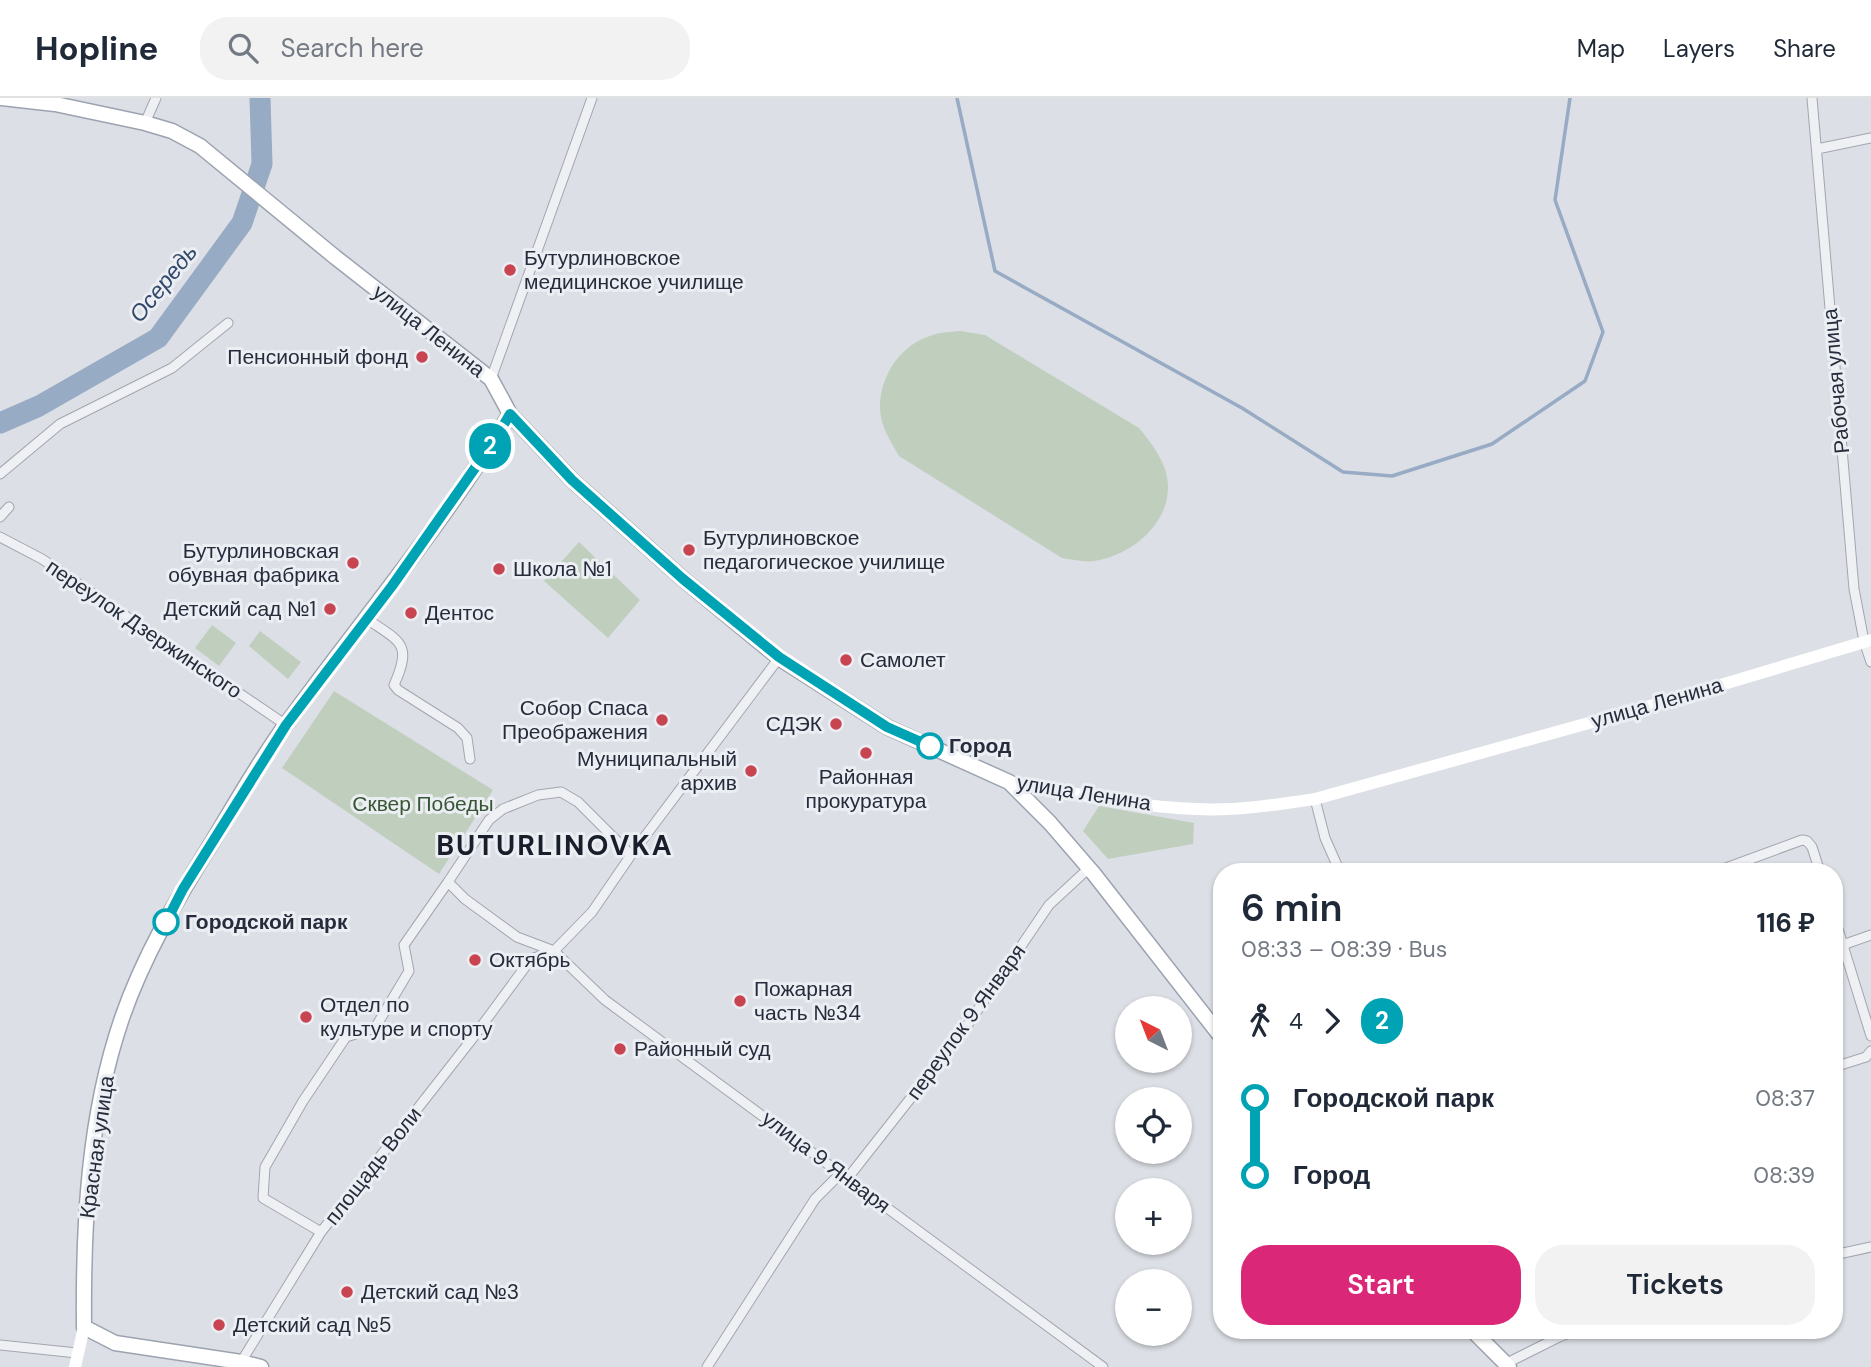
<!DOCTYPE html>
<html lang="en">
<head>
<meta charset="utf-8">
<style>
	body { margin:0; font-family:"DM Sans",sans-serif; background:#f2f2f3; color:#1f2937; height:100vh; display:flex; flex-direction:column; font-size:26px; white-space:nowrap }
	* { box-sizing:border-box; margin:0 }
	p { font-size:23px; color:#747a83 }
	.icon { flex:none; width:38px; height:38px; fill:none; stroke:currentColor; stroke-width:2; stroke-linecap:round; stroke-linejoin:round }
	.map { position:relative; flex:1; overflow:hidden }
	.details { position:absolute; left:1213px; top:765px; width:630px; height:476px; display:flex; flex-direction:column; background:#fff; border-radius:28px; box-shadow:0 2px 5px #0004 }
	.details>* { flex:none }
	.badge { padding:0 14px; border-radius:23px; font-size:24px; line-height:46px }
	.needle { width:46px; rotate:318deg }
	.controls { position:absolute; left:1115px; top:898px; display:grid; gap:14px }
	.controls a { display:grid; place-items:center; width:77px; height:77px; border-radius:50%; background:#fff; box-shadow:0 2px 5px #0004; font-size:35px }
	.map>.badge { position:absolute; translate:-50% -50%; box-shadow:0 0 0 4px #fff }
	.legs { display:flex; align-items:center; gap:10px; height:77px; padding:0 28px; font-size:23px }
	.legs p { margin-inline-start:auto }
	.summary { display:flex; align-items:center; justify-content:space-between; height:119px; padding:0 28px }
	h1 { font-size:38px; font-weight:600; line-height:52px }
	.cta { display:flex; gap:14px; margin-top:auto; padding:14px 28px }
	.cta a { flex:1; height:80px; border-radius:28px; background:#db2777; color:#fff; font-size:28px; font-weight:600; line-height:80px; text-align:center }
	.cta a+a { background:#f2f2f3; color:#1f2937 }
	ul { padding:0 28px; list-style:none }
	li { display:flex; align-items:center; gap:24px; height:77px; font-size:26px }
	li i { display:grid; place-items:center; width:10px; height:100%; margin:0 9px; background:currentColor }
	li i::after { content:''; width:18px; height:18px; margin:-9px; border:5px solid; border-radius:50%; background:#fff }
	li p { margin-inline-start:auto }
	li:first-child i { background:linear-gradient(#0000 50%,currentColor 0) }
	li:last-child i { background:linear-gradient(currentColor 50%,#0000 0) }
	header { display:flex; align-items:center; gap:42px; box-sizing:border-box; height:98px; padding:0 35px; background:#fff; border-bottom:2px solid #e0e1e3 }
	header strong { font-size:33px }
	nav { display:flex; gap:38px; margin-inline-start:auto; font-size:24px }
	.search { width:490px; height:63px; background:#f2f2f3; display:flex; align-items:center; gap:18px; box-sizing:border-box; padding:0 24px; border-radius:28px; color:#747a83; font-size:26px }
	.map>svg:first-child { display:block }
	.green { fill:#c0cfbd }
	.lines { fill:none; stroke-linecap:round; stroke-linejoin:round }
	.stream { stroke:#97abc4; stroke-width:3.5 }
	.river { stroke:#97abc4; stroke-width:21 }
	.street-casing { stroke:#a2a6af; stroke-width:11 }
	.primary-casing { stroke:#9ca3b0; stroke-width:17 }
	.street { stroke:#eef0f4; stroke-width:9 }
	.secondary { stroke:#fff; stroke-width:12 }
	.primary { stroke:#fff; stroke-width:14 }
	.line-1-casing { stroke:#fff; stroke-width:16 }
	.line-1 { stroke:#00a3b4; stroke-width:10 }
	.poi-dot { fill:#c74450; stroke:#ebeef3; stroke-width:2.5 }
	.stop-1-dot { fill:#fff; stroke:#00a3b4; stroke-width:3.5 }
	.labels { text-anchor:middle; stroke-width:6; stroke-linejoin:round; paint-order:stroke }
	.poi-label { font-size:21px; fill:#262c3b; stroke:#ebeef3; text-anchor:start }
	.street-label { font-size:21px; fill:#262c3b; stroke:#ebeef3 }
	.stop-label { font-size:21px; font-weight:bold; fill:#262c3b; stroke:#ebeef3; text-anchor:start }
	.park-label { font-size:21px; fill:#395634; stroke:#ebeef3 }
	.water-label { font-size:23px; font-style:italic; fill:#33496c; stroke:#ebeef3 }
	.district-label { font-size:28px; font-weight:bold; letter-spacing:2px; fill:#191e2b; stroke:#ebeef3 }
</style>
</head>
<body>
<header>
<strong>Hopline</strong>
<div class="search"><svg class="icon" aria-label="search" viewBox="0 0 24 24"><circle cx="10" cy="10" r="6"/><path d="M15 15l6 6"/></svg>Search here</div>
<nav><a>Map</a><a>Layers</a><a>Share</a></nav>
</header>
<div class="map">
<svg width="1871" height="1269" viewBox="0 0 1871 1269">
	<rect width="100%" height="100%" fill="#dcdfe5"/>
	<!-- green -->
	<path class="green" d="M960,233L985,237L1139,330C1150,343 1159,355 1165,371C1180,417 1136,457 1094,463C1084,465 1072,461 1062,460L899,358C891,344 881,329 880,312C879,279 900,246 933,237C941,234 951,234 960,233Z
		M579,444L640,502L608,540L544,483Z
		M212,527L236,545L219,568L195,550Z
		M260,533L301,564L288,581L249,548Z
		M334,593L493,692L439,776L282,670Z
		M1099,708L1194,725L1193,746L1108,761L1083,733Z"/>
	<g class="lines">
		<!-- stream -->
		<path class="stream" d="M957,0L995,173L1242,310L1343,374L1392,378L1492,346L1585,283L1603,234L1555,102L1570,0"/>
		<!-- river -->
		<path class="river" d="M0,325L39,308L158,240L242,125L262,66L260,0"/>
		<defs>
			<path id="street" d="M1812,0L1854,491L1864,543L1871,564
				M145,25L156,0
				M1817,51L1871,40
				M491,281L592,0
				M0,376L60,326L172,270L228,225
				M0,419L9,409
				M0,439L42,461L286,627
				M367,521C400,544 413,545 394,587L398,592L458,630L467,640L470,661
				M1315,701L1325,740L1340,774
				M631,757L578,704L561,694L538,697L503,711L489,722L448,784L465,801L517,839L554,853L605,902L1103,1269
				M1715,774L1802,742L1807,743L1812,749L1820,774
				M1834,818L1871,938
				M1834,850L1871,837
				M1834,969L1866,959L1871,953
				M847,1081L962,935L1049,807L1089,770
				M321,1134L263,1100L265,1069L303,1003L346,939L375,930L409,873L404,847L448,784
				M1834,1157L1871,1149
				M0,1247L77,1255
				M241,1264L321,1134L472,941L531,861L554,853L592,814L631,757L779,560
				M1505,1266L1559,1239L1576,1232
				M707,1269L815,1101L840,1076"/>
			<path id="primary" d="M2,0L55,6L145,25L172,33L200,48L335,159L491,281L510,316L572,382L683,481L779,560L887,629L1009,684L1050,725L1094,776L1222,940
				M1472,1232L1509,1269
				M261,1269L241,1264L115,1245L84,1229C83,1126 88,1019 122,920C143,859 177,801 211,746C235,706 259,663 287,625C362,522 444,425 510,316"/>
		</defs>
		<!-- street casing -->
		<use href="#street" class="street-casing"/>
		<!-- primary casing -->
		<use href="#primary" class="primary-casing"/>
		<!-- street -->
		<use href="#street" class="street"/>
		<!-- secondary -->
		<path class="secondary" d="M1009,684C1070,694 1134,709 1196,711C1236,713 1275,707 1315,701L1657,606L1871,542
			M75,1269L84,1229"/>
		<!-- primary -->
		<use href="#primary" class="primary"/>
	</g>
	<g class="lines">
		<defs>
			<path id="line-1" d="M166,824L183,791L286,627L392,488L494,343L510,316L572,382L683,481L779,559L887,629L930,648"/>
		</defs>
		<!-- line-1 casing -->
		<use href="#line-1" class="line-1-casing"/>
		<!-- line-1 -->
		<use href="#line-1" class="line-1"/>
	</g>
	<!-- markers -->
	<g class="poi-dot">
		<circle cx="510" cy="172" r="7"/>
		<circle cx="422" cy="259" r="7"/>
		<circle cx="689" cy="452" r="7"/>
		<circle cx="353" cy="465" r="7"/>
		<circle cx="499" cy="471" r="7"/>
		<circle cx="330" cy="511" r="7"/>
		<circle cx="411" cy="515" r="7"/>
		<circle cx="846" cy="562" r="7"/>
		<circle cx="662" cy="622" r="7"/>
		<circle cx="836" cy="626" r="7"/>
		<circle cx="866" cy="655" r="7"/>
		<circle cx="751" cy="673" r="7"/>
		<circle cx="475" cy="862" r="7"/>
		<circle cx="740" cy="903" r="7"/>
		<circle cx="306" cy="919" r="7"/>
		<circle cx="620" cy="951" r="7"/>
		<circle cx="347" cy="1194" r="7"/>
		<circle cx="219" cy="1227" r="7"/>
	</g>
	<g class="stop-1-dot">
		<circle cx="930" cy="648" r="12"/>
		<circle cx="166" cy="824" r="12"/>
	</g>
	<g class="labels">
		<!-- poi labels -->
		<g class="poi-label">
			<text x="524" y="167">Бутурлиновское<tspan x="524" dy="24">медицинское училище</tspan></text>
			<text x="408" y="266" text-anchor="end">Пенсионный фонд</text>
			<text x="703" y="447">Бутурлиновское<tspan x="703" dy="24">педагогическое училище</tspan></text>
			<text x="339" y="460" text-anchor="end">Бутурлиновская<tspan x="339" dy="24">обувная фабрика</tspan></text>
			<text x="513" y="478">Школа №1</text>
			<text x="316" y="518" text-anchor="end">Детский сад №1</text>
			<text x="425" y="522">Дентос</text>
			<text x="860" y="569">Самолет</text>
			<text x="648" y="617" text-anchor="end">Собор Спаса<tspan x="648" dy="24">Преображения</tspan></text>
			<text x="822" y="633" text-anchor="end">СДЭК</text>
			<text x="737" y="668" text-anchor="end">Муниципальный<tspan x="737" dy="24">архив</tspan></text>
			<text x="866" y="686" text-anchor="middle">Районная<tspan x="866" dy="24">прокуратура</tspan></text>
			<text x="489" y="869">Октябрь</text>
			<text x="754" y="898">Пожарная<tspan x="754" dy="24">часть №34</tspan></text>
			<text x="320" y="914">Отдел по<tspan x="320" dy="24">культуре и спорту</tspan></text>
			<text x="634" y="958">Районный суд</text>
			<text x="361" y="1201">Детский сад №3</text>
			<text x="233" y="1234">Детский сад №5</text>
		</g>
		<!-- street labels -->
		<g class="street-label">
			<text transform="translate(429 233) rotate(38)" y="7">улица Ленина</text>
			<text transform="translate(1836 283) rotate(-95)" y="7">Рабочая улица</text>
			<text transform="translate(144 531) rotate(34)" y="7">переулок Дзержинского</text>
			<text transform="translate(1657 605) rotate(-16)" y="7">улица Ленина</text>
			<text transform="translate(1084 695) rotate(9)" y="7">улица Ленина</text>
			<text transform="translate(966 924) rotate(-54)" y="7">переулок 9 Января</text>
			<text transform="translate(97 1049) rotate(-82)" y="7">Красная улица</text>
			<text transform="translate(826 1064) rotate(37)" y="7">улица 9 Января</text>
			<text transform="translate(373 1068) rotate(-52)" y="7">площадь Воли</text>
		</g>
		<!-- stop labels -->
		<g class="stop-label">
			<text x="949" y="655">Город</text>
			<text x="185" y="831">Городской парк</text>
		</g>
		<!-- park labels -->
		<g class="park-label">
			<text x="423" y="713">Сквер Победы</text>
		</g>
		<!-- water labels -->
		<g class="water-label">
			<text transform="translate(163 185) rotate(-51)" y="8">Осередь</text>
		</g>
		<!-- district labels -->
		<g class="district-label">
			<text x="555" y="757">BUTURLINOVKA</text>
		</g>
	</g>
</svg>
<div class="controls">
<a><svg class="needle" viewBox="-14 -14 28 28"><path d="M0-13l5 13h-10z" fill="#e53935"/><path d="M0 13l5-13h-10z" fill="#747a83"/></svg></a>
<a><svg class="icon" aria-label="locate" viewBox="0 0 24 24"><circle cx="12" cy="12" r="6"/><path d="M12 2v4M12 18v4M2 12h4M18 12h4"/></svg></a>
<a>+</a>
<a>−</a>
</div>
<b class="badge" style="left:490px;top:348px;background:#00a3b4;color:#fff">2</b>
<section class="details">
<div class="summary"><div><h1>6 min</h1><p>08:33 – 08:39 · Bus</p></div><b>116 ₽</b></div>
<div class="legs"><svg class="icon" aria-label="walk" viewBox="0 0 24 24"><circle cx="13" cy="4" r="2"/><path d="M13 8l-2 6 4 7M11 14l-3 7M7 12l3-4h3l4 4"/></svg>4<svg class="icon" aria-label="forward" viewBox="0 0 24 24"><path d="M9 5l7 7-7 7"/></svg><b class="badge" style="background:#00a3b4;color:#fff">2</b></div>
<ul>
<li><i style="color:#00a3b4"></i><b>Городской парк</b><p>08:37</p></li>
<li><i style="color:#00a3b4"></i><b>Город</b><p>08:39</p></li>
</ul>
<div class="cta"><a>Start</a><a>Tickets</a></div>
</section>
</div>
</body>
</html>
